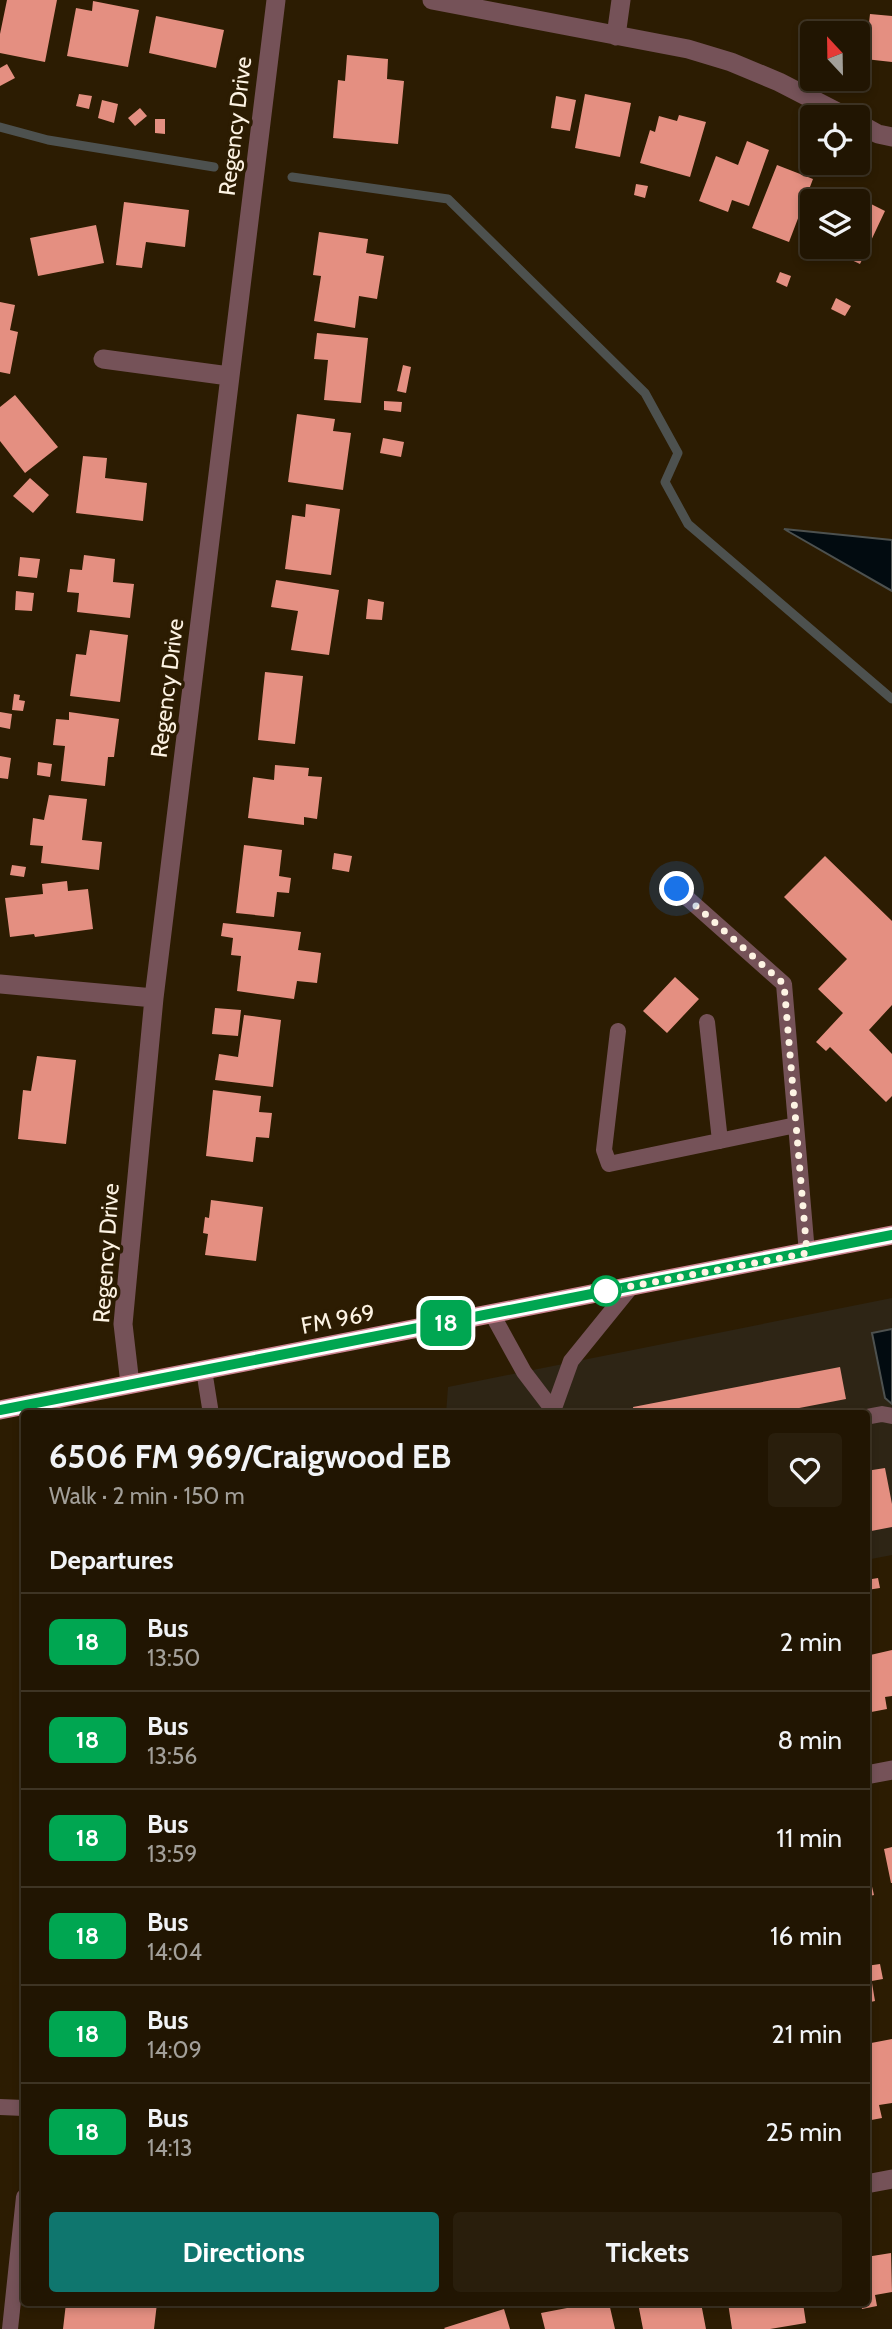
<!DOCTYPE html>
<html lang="en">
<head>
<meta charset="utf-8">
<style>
	body { margin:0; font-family:Cabin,sans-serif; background:#291e0c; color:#f1f3f6; height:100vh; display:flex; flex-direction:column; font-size:26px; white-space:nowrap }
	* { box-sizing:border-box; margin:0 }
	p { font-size:23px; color:#a29f99 }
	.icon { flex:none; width:38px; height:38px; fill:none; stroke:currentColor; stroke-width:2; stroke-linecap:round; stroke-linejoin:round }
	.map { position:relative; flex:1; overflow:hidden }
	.drawer { position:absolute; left:21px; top:1410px; width:849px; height:896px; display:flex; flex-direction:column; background:#211502; border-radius:7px; box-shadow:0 4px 10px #0003,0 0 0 2px #3e3424 }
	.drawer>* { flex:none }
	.badge { padding:0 14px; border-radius:10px; font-size:24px; line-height:46px }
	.needle { width:46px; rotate:338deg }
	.buttons { position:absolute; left:800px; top:21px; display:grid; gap:14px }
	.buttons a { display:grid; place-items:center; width:70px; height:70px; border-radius:7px; background:#211502; box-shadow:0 4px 10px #0003,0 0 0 2px #3e3424; font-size:35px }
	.you { position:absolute; width:35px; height:35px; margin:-18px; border:5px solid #fff; border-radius:50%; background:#1a73e8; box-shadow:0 0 0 10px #1a73e833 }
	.map>.badge { position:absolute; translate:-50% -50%; box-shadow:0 0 0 4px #fff }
	h2 { padding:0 28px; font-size:26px; line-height:63px }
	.round { display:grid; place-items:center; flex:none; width:74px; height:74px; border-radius:7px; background:#291e0c }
	.head { display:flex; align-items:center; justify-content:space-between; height:119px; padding:0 28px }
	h1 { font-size:33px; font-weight:700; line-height:52px }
	.cta { display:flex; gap:14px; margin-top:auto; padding:14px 28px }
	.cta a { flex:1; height:80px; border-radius:7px; background:#0f766e; color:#fff; font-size:28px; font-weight:700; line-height:80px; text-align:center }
	.cta a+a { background:#291e0c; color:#f1f3f6 }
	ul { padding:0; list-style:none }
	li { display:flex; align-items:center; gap:21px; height:98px; padding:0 28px; border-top:2px solid #3e3424 }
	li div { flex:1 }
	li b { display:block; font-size:26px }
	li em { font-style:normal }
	li .badge { min-width:77px; font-weight:700; text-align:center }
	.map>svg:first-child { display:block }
	.commercial { fill:#2e2515 }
	.water { fill:#020b10; stroke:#4d514f; stroke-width:2 }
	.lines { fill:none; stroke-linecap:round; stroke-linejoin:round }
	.stream { stroke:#4d514f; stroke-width:9 }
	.building { fill:#e48f81 }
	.service { stroke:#755258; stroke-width:16 }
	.minor { stroke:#755258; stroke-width:19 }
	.primary { stroke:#cc8391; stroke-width:19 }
	.line-casing { stroke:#fff; stroke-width:16 }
	.line { stroke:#00a651; stroke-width:10 }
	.walk { stroke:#fdf3e3; stroke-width:7; stroke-dasharray:0 12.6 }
	.stop-dot { fill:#fff; stroke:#00a651; stroke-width:3.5 }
	.labels { text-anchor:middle; stroke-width:7; stroke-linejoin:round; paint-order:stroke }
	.street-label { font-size:23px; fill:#fdf3e3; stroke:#2c1c02 }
</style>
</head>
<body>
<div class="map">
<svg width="892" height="2329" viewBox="0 0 892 2329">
	<rect width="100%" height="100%" fill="#2c1c02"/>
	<!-- commercial -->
	<path class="commercial" d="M892,1298V1555L866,1560V1414H446L448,1387Z"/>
	<!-- water -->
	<path class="water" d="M784,529L892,540V591Z
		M892,1329V1404L885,1398L872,1333Z"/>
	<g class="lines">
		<!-- stream -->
		<path class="stream" d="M0,127L48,140L214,167
			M292,177L448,199L645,393L678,453L665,482L688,524L892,699"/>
	</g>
	<!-- building -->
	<path class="building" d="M7,0H57L45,62L0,53V34Z
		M93,1L139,10L128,67L67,56L76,8L92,11Z
		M870,14L892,16V62L865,59Z
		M156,16L224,30L216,68L149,53Z
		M808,22L825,24V33H812V39H807Z
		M347,55L388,59L387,79L404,81L398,144L333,138L338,80L345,81Z
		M7,64L15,78L0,86V68Z
		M79,94L92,96L89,109L76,106Z
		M585,94L631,103L620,157L575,148Z
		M556,96L576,100L570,131L551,128Z
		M102,100L118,104L114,123L98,118Z
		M140,108L147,116L135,126L128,118Z
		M679,115L706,122L690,177L640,163L650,130L655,132L659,116L677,121Z
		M155,119H165V134L155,133Z
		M747,141L769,150L749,206L732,200L728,212L699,201L716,156L738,165Z
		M777,165L813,179L789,242L752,228Z
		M636,184L648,186L645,198L634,195Z
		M841,189L885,211L860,264L824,247H858V201H835Z
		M124,202L189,210L185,247L146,242L142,268L116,265Z
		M96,225L104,263L38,276L30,238Z
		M319,232L368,239L366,253L384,256L377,299L359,296L355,328L314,321L321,276L313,275Z
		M780,272L791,276L787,287L776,282Z
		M836,298L851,306L845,316L831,309Z
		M0,302L15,305L10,330L18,332L10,374L0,372Z
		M317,333L368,338L361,403L324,400L328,360L314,359Z
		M403,365L411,367L406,393L397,391Z
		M15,395L58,447L25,473L0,441V407Z
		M384,401L402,402L401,412L384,410Z
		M297,414L335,419L333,431L351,433L343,490L288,482Z
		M383,438L404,442L401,457L380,453Z
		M83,456L107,458L105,478L147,483L143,521L76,513Z
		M30,478L49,495L33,513L13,496Z
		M306,504L340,509L331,575L285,569L292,515L305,517Z
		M84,555L115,559L113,582L134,584L130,618L77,612L79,593L67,592L70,569L82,570Z
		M20,557L40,559L37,578L18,576Z
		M276,580L339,590L329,655L291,650L298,611L271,607Z
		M16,591L34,593L32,611L15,610Z
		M368,599L384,602L382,620L366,619Z
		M90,630L128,635L120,702L70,696L76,654L86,655Z
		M265,672L303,676L295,744L258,740Z
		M14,694L20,695L19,700L25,701L23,711L12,710Z
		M0,712L12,714L10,729L0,727Z
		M69,712L119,719L114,757H108L105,786L61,781L65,746L53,745L56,719L69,720Z
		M0,756L11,758L8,779L0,778Z
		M38,762L52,764L50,777L37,775Z
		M275,765L309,768L308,776L322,777L317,819L304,817V825L248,818L253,777L274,780Z
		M49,795L87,799L82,840L102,842L99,870L41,863L43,846L30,845L33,818L44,820Z
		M244,845L282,850L279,876L291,878L289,893L277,892L274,917L236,913Z
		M334,853L352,856L349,872L332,869Z
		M825,856L892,921V1005L869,1030L892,1054V1096L886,1102L830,1047L826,1051L816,1042L843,1013L818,989L847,959L784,897Z
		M12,865L26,867L24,877L10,875Z
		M67,881L68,891L88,889L93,929L35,937L34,934L10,937L5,898L43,894L42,884Z
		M223,923L301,932L298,950L321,953L317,983L297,981L294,999L237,991L241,956L231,955L233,938L221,936Z
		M675,977L699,999L667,1033L643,1011Z
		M215,1008L241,1010L238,1036L212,1034Z
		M244,1015L281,1020L273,1087L215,1080L219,1054L238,1057Z
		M37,1056L76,1060L66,1144L18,1139L23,1090L31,1091Z
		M213,1090L261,1096L259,1112L272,1113L269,1138L256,1137L253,1162L206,1156Z
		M211,1200L263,1207L256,1261L205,1255L208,1234L203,1233L205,1217L209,1218Z
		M840,1367L846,1399L768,1414H634L633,1407Z
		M885,1468L892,1504V1527L866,1532V1471Z
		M878,1578L880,1588L867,1590L866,1580Z
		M892,1650V1696L885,1697L887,1709L866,1713V1656Z
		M892,1847V1883H891L884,1849Z
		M866,1861L874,1895L866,1897Z
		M880,1964L883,1979L866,1982V1966Z
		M872,1983L875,2001L866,2003V1984Z
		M892,2039V2103L879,2105L882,2118L866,2121V2044Z
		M891,2253L892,2292L875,2295L877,2306L862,2309L861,2303H866V2257Z
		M66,2303H157L154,2329H63Z
		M566,2303H609L615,2329H545L541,2313L567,2308Z
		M638,2303H701L706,2329H643Z
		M728,2303H803L806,2323L770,2329H732Z
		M504,2309L510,2329H445L444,2328Z"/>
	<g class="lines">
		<!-- service -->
		<path class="service" d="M677,889L784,984L807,1253
			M707,1022L720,1141
			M618,1031L604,1150L609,1164L796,1125
			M492,1314L524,1372L556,1414
			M204,1370L211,1414
			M553,1411L571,1361L631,1287
			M866,1417L882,1414L892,1416
			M0,2107L24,2108
			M10,2329L24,2197"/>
		<!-- minor -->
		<path class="minor" d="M432,0L688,49L731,62L779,82L847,117
			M616,36L621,0
			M858,123L878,134L892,137
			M103,359L229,376
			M0,984L154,998
			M130,1384L123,1324L154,998L276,0
			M866,1775L892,1770
			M866,2184L892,2179"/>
		<!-- primary -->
		<path class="primary" d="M0,1410L892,1235"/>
	</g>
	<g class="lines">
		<defs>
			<path id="line" d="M0,1410L892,1235"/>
		</defs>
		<!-- line casing -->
		<use href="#line" class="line-casing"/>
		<!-- line -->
		<use href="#line" class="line"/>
		<!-- walk -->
		<path class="walk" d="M606,1291L807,1253L784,984L677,889"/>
	</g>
	<!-- markers -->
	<circle class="stop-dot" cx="606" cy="1291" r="14"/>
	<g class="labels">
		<!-- street labels -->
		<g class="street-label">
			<text transform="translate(235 126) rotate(-83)" y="8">Regency Drive</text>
			<text transform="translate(167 688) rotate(-83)" y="8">Regency Drive</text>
			<text transform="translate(106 1253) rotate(-86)" y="8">Regency Drive</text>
			<text transform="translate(338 1319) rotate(-11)" y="8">FM 969</text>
		</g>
	</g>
</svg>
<div class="buttons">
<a><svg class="needle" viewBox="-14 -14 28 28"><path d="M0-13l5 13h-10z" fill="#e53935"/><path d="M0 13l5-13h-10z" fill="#a29f99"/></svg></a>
<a><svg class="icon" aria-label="locate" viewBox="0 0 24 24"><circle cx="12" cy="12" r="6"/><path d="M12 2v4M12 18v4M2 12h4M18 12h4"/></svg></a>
<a><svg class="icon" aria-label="layers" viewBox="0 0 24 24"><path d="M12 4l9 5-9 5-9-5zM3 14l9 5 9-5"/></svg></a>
</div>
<div class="you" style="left:677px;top:889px"></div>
<b class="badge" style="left:446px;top:1323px;background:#00a651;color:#fff">18</b>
<section class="drawer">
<div class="head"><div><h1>6506 FM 969/Craigwood EB</h1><p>Walk · 2 min · 150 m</p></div><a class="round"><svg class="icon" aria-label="heart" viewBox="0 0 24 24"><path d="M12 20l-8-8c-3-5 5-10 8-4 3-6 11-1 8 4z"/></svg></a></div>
<h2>Departures</h2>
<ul>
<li><span class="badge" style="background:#00a651;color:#fff">18</span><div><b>Bus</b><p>13:50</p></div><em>2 min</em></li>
<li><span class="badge" style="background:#00a651;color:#fff">18</span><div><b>Bus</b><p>13:56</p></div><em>8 min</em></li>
<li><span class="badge" style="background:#00a651;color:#fff">18</span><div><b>Bus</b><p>13:59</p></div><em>11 min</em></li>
<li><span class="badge" style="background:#00a651;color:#fff">18</span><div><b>Bus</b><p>14:04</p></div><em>16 min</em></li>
<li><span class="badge" style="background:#00a651;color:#fff">18</span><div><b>Bus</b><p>14:09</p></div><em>21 min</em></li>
<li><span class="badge" style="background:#00a651;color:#fff">18</span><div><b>Bus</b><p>14:13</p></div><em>25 min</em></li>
</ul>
<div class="cta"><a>Directions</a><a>Tickets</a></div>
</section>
</div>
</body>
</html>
